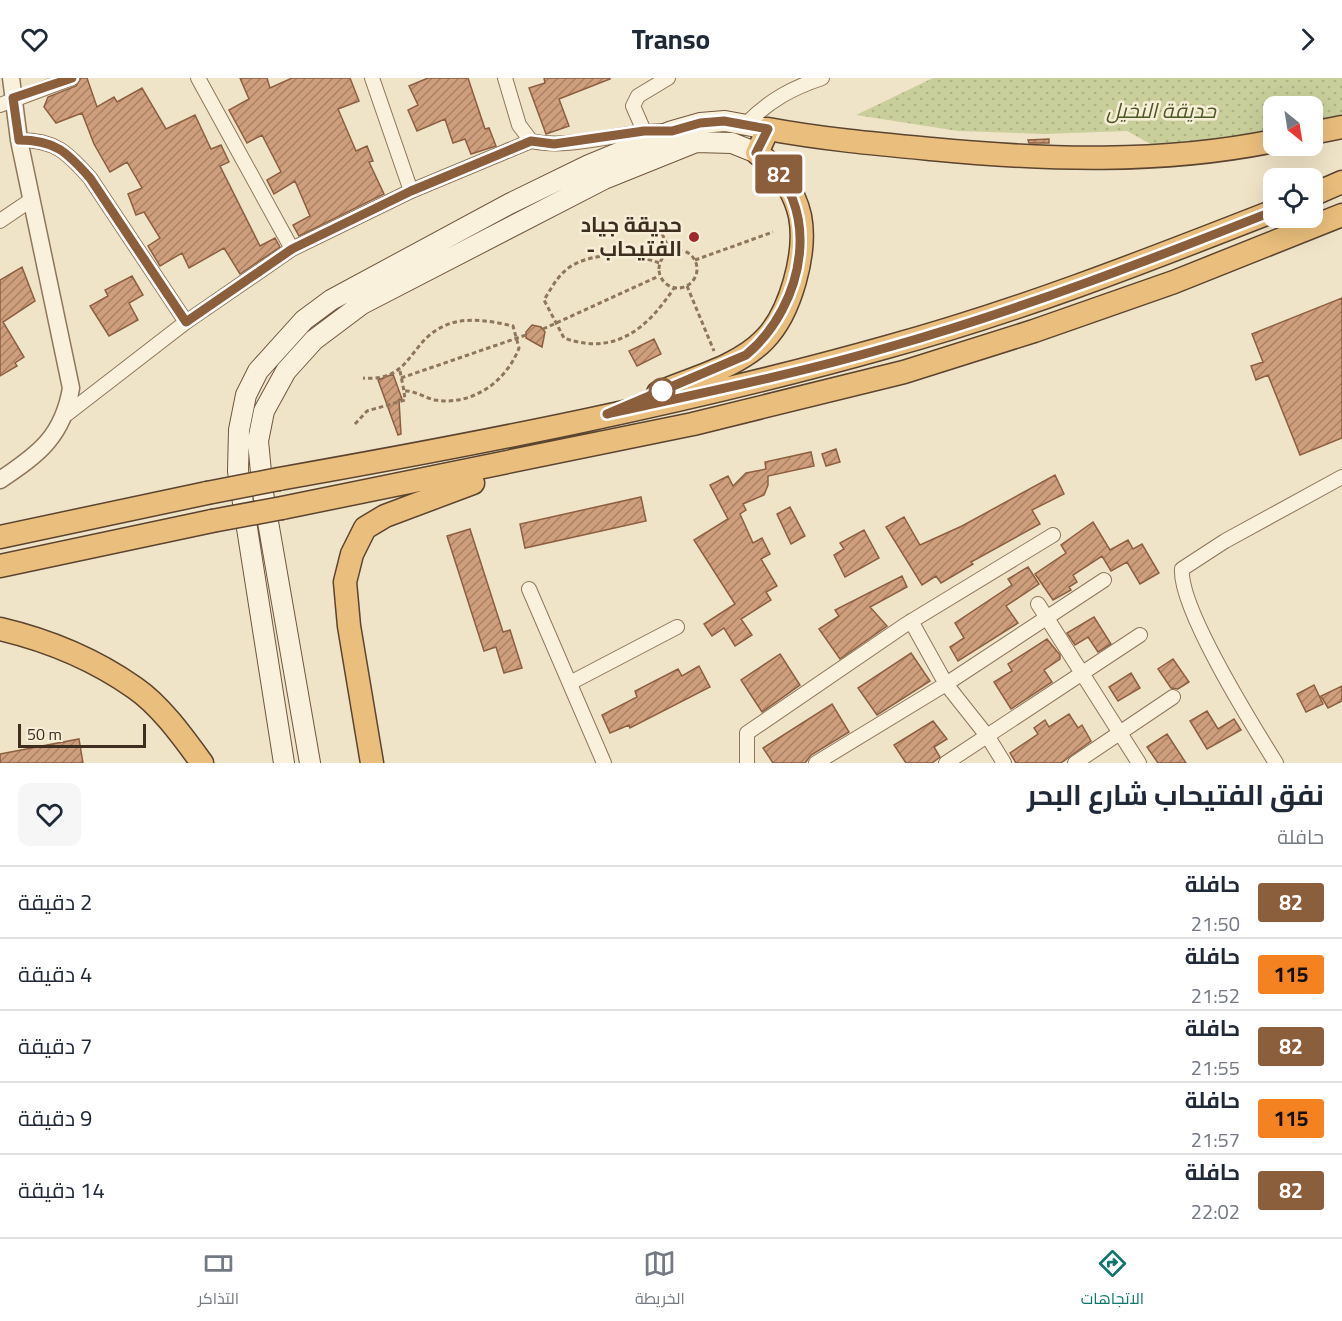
<!DOCTYPE html>
<html lang="ar">
<head>
<meta charset="utf-8">
<style>
	body { margin:0; font-family:Georgia,Cairo,serif; background:#f6f6f7; color:#1f2937; direction:rtl; height:100vh; display:flex; flex-direction:column; font-size:22px; white-space:nowrap }
	* { box-sizing:border-box; margin:0 }
	p { font-size:20px; color:#747a83 }
	.icon { flex:none; width:33px; height:33px; fill:none; stroke:currentColor; stroke-width:2; stroke-linecap:round; stroke-linejoin:round }
	.map { position:relative; height:685px; overflow:hidden; direction:ltr }
	.sheet { display:flex; flex-direction:column; background:#fff; flex:1 }
	.sheet>* { flex:none }
	.badge { padding:0 12px; border-radius:4px; font-size:21px; line-height:39px }
	.needle { width:39px; rotate:150deg }
	.tools { position:absolute; left:1263px; top:18px; display:grid; gap:12px }
	.tools a { display:grid; place-items:center; width:60px; height:60px; border-radius:12px; background:#fff; box-shadow:0 6px 24px #0002; font-size:30px }
	.scale { position:absolute; left:18px; bottom:15px; width:128px; box-sizing:border-box; padding-left:6px; border:3px solid #3d2e20; border-top:0; font-size:16px; line-height:21px; white-space:nowrap; color:#3d2e20; -webkit-text-stroke:4px #f7eed8; paint-order:stroke }
	.map>.badge { position:absolute; translate:-50% -50%; box-shadow:0 0 0 3px #fff }
	.round { display:grid; place-items:center; flex:none; width:63px; height:63px; border-radius:12px; background:#f6f6f7 }
	.head { display:flex; align-items:center; justify-content:space-between; height:102px; padding:0 18px }
	h1 { font-size:28px; font-weight:700; line-height:45px }
	ul { padding:0; list-style:none }
	li { display:flex; align-items:center; gap:18px; height:72px; padding:0 18px; border-top:2px solid #e0e1e3 }
	li div { flex:1 }
	li b { display:block; font-size:22px }
	li em { font-style:normal }
	li .badge { min-width:66px; font-weight:700; text-align:center }
	header { display:flex; justify-content:space-between; align-items:center; height:78px; padding:0 18px; background:#fff; font-size:27px; font-weight:700 }
	.tab-bar { display:flex; justify-content:space-around; align-items:center; height:84px; border-top:2px solid #e0e1e3; background:#fff; font-size:16px; color:#747a83 }
	.tab-bar a { display:grid; justify-items:center; gap:3px }
	.tab-bar .active { color:#0f766e }
	.map>svg:first-child { display:block }
	.grass { fill:url(#grass-dots) }
	.building { fill:url(#building-hatch); stroke:#8d5f41; stroke-width:1.5 }
	.lines { fill:none; stroke-linecap:round; stroke-linejoin:round }
	.minor-casing { stroke:#8d765c; stroke-width:16 }
	.tertiary-casing { stroke:#8d765c; stroke-width:19 }
	.secondary-casing { stroke:#6f573f; stroke-width:22 }
	.trunk-casing { stroke:#5b4430; stroke-width:25 }
	.path { stroke:#8d765c; stroke-width:3; stroke-dasharray:4.5 3; stroke-linecap:butt }
	.minor { stroke:#faf1dc; stroke-width:14 }
	.tertiary { stroke:#faf1dc; stroke-width:16 }
	.secondary { stroke:#faf1dc; stroke-width:20 }
	.trunk { stroke:#eabe7c; stroke-width:22 }
	.trunk-bridge-casing { stroke:#5b4430; stroke-width:25; stroke-linecap:butt }
	.trunk-bridge { stroke:#eabe7c; stroke-width:22 }
	.line-casing { stroke:#fff; stroke-width:14 }
	.line { stroke:#8b5e3c; stroke-width:9 }
	.poi-dot { fill:#9e2a2b; stroke:#f7eed8; stroke-width:2 }
	.stop-dot { fill:#fff; stroke:#8b5e3c; stroke-width:3 }
	.labels { text-anchor:middle; stroke-width:5; stroke-linejoin:round; paint-order:stroke }
	.park-label { font-size:21px; font-style:italic; fill:#4d5a26; stroke:#f7eed8 }
	.poi-label { font-size:21px; font-weight:bold; fill:#3d2e20; stroke:#f7eed8; text-anchor:end }
</style>
</head>
<body>
<header><svg class="icon" aria-label="forward" viewBox="0 0 24 24"><path d="M9 5l7 7-7 7"/></svg>Transo<svg class="icon" aria-label="heart" viewBox="0 0 24 24"><path d="M12 20l-8-8c-3-5 5-10 8-4 3-6 11-1 8 4z"/></svg></header>
<div class="map">
<svg width="1342" height="685" viewBox="0 0 1342 685">
	<defs>
		<pattern id="grass-dots" width="8" height="8" patternUnits="userSpaceOnUse" patternTransform="scale(1.5)"><rect width="8" height="8" fill="#c9cf9b"/><path d="M2 2h.1M6 6h.1" fill="none" stroke="#aeb285" stroke-width="1.8" stroke-linecap="round"/></pattern>
		<pattern id="building-hatch" width="6" height="6" patternUnits="userSpaceOnUse" patternTransform="scale(1.5)"><rect width="6" height="6" fill="#cf9f7d"/><path d="M-1 1l2-2M0 6l6-6M5 7l2-2" fill="none" stroke="#a98266"/></pattern>
	</defs>
	<rect width="100%" height="100%" fill="#f0e4c8"/>
	<!-- grass -->
	<path class="grass" d="M933,0H1342V37L1313,44L1312,28H1274L1273,53L1156,69L1127,53L1044,56L958,53L856,37Z"/>
	<!-- building -->
	<path class="building" d="M81,0H87L97,29L114,19L117,24L142,10L166,51L195,37L211,71L221,67L229,84L220,88L260,168L275,160L280,169L240,196L224,170L189,190L182,175L160,188L148,168L160,160L144,134L136,137L128,116L142,110L127,84L110,94L94,66L82,35L56,45L44,29L48,19L76,8Z
		M240,0H267L270,10L292,0H350L359,23L338,31L356,73L367,68L373,83L369,84L384,116L299,158L293,147L310,138L295,103L274,116L267,102L281,94L262,57L247,65L229,32L249,21Z
		M428,0H468L485,51L489,50L496,68L471,76L465,61L453,65L445,41L417,53L408,32L418,27L409,8Z
		M544,0H610V1L559,21L569,48L546,56L529,10L545,5Z
		M1049,61V65H1029L1028,62Z
		M22,189L35,223L3,244L24,279L15,285L17,288L0,298V202Z
		M132,198L143,217L129,225L138,242L109,258L90,228L108,218L105,212Z
		M1342,220V360L1300,377L1268,297L1256,302L1251,288L1263,284L1252,256Z
		M532,247L541,249L545,254L542,269L526,260V254Z
		M654,261L661,276L637,288L629,273Z
		M393,296L402,321L399,322L401,356L398,357L378,302Z
		M836,371L840,384L826,388L822,376Z
		M811,374L814,388L768,398V407L764,417L743,426L746,432L740,436L753,465L762,460L770,476L761,481L777,508L766,514L771,522L741,541L752,557L735,568L724,550L712,558L704,546L735,526L694,462L728,441L710,407L728,398L733,408L746,395L766,391L765,384Z
		M1055,397L1064,416L1032,432L1040,446L971,484L973,486L941,505L936,498L922,507L886,449L904,439L920,467L962,448Z
		M641,419L646,443L525,470L520,446Z
		M790,429L805,458L791,466L777,436Z
		M1093,444L1110,472L1128,462L1133,471L1142,466L1159,495L1140,506L1127,484L1111,493L1102,478L1073,497L1077,504L1069,509L1071,512L1053,522L1035,496L1066,475L1061,467Z
		M470,451L503,554L510,552L522,590L504,595L496,569L484,573L447,458Z
		M864,452L879,480L845,499L834,477L844,471L840,465Z
		M1028,489L1039,506L1006,528L1018,545L958,583L950,569L964,560L955,545L1012,507L1008,501Z
		M902,498L907,509L870,529L887,548L840,581L819,551L839,538L835,532Z
		M1094,539L1111,566L1098,574L1088,559L1075,567L1067,555Z
		M1047,561L1060,577V581L1044,592L1052,604L1011,631L994,604L1012,593L1008,586Z
		M911,575L930,603L877,637L858,610Z
		M780,576L800,607L762,634L741,602Z
		M1173,581L1189,604L1178,611L1171,610L1158,591Z
		M699,588L710,609L630,650L629,647L610,655L602,637L637,619L635,613L678,591L682,598Z
		M1131,595L1140,610L1118,623L1109,609Z
		M1314,607L1323,626L1306,634L1297,616Z
		M1342,608V623L1328,630L1321,618Z
		M832,626L849,654L811,677L805,685H773L763,670Z
		M1207,633L1218,651L1234,641L1241,652L1207,671L1190,643Z
		M1069,636L1078,650L1082,647L1091,663L1061,685H1016L1010,675L1038,656L1034,650L1045,642L1049,649Z
		M933,643L947,661L934,669L940,679L932,685H906L894,667Z
		M1167,656L1186,685H1158L1147,669Z
		M79,661L83,685H0V676Z"/>
	<g class="lines">
		<defs>
			<path id="minor" d="M198,0L292,171
				M372,0L411,113
				M505,0L519,47L531,63C572,72 621,53 664,53
				M0,27L72,0
				M747,45C770,22 792,10 822,0
				M644,53L633,28L638,18L668,0
				M19,62C55,62 67,74 90,100L186,244
				M0,143L31,122
				M67,336L186,244L292,171L411,113L531,63
				M529,511L604,685
				M1038,526L1139,685
				M911,543L946,606L988,659L1004,685
				M570,605L677,549
				M747,685V655L905,547L1053,457
				M816,685L946,606L1104,502
				M946,685L1140,557
				M1075,685L1173,619
				M1276,685C1253,648 1179,530 1182,491L1225,463L1342,399"/>
			<path id="tertiary" d="M0,402C39,376 63,358 71,310L19,62L11,0"/>
			<path id="secondary" d="M284,685L238,393L239,352L246,317L258,293L304,242L331,222L509,126L589,87L672,53L700,45L725,43L768,51
				M310,685L263,415L258,363L264,333L286,293L314,262L362,226L604,101L696,64L732,65L757,75"/>
			<path id="trunk" d="M1312,55L1342,49
				M1312,117L1342,104
				M658,315C692,300 738,289 764,262C791,235 807,174 800,138C794,112 778,90 757,75L768,51C822,61 877,66 931,71C1045,82 1161,86 1274,63
				M279,401C483,365 688,325 887,269C1019,233 1146,183 1274,133
				M282,430L693,346L904,294L1034,253L1174,204L1342,137
				M0,459L207,415
				M0,488L212,443
				M0,551C47,562 95,582 135,610C161,628 183,659 202,685
				M372,685L349,548L345,504L352,476L365,450L385,438L473,405"/>
		</defs>
		<!-- minor casing -->
		<use href="#minor" class="minor-casing"/>
		<!-- tertiary casing -->
		<use href="#tertiary" class="tertiary-casing"/>
		<!-- secondary casing -->
		<use href="#secondary" class="secondary-casing"/>
		<!-- trunk casing -->
		<use href="#trunk" class="trunk-casing"/>
		<!-- path -->
		<path class="path" d="M659,149L670,173
			M659 191a19 19 0 1 1 38 0a19 19 0 1 1-38 0Z
			M695,182L773,154
			M659,185C635,175 596,174 573,187C559,195 552,209 544,222L564,260C615,278 647,251 674,210
			M687,208L714,273
			M543,251L659,198
			M400,293L404,313
			M401,300L526,257
			M355,346L367,333L405,322L404,313C414,312 425,320 435,322C472,328 506,304 519,270L513,248C491,243 465,238 444,248C408,264 412,304 363,300"/>
		<!-- minor -->
		<use href="#minor" class="minor"/>
		<!-- tertiary -->
		<use href="#tertiary" class="tertiary"/>
		<!-- secondary -->
		<use href="#secondary" class="secondary"/>
		<!-- trunk -->
		<use href="#trunk" class="trunk"/>
		<defs>
			<path id="trunk-bridge" d="M207,415L279,401
				M212,443L282,430"/>
		</defs>
		<!-- trunk-bridge casing -->
		<use href="#trunk-bridge" class="trunk-bridge-casing"/>
		<!-- trunk-bridge -->
		<use href="#trunk-bridge" class="trunk-bridge"/>
	</g>
	<g class="lines">
		<defs>
			<path id="line" d="M72,0L13,20L19,62C55,62 67,74 90,100L186,244L292,171L411,113L531,63L554,66L644,53H672L700,45L724,43L768,51L756,75C826,124 805,228 746,277L607,336C702,315 796,296 889,269C1020,232 1147,183 1274,133"/>
		</defs>
		<!-- line casing -->
		<use href="#line" class="line-casing"/>
		<!-- line -->
		<use href="#line" class="line"/>
	</g>
	<!-- markers -->
	<circle class="poi-dot" cx="694" cy="159" r="6"/>
	<circle class="stop-dot" cx="662" cy="313" r="12"/>
	<g class="labels">
		<!-- park labels -->
		<g class="park-label">
			<text x="1161" y="40">حديقة النخيل</text>
		</g>
		<!-- poi labels -->
		<g class="poi-label">
			<text x="682" y="154">حديقة جياد<tspan x="682" dy="24">- الفتيحاب</tspan></text>
		</g>
	</g>
</svg>
<div class="tools">
<a><svg class="needle" viewBox="-14 -14 28 28"><path d="M0-13l5 13h-10z" fill="#e53935"/><path d="M0 13l5-13h-10z" fill="#747a83"/></svg></a>
<a><svg class="icon" aria-label="locate" viewBox="0 0 24 24"><circle cx="12" cy="12" r="6"/><path d="M12 2v4M12 18v4M2 12h4M18 12h4"/></svg></a>
</div>
<div class="scale">50 m</div>
<b class="badge" style="left:779px;top:96px;background:#8b5e3c;color:#fff">82</b>
</div>
<section class="sheet">
<div class="head"><div><h1>نفق الفتيحاب شارع البحر</h1><p>حافلة</p></div><a class="round"><svg class="icon" aria-label="heart" viewBox="0 0 24 24"><path d="M12 20l-8-8c-3-5 5-10 8-4 3-6 11-1 8 4z"/></svg></a></div>
<ul>
<li><span class="badge" style="background:#8b5e3c;color:#fff">82</span><div><b>حافلة</b><p>21:50</p></div><em>2 دقيقة</em></li>
<li><span class="badge" style="background:#f58220;color:#111">115</span><div><b>حافلة</b><p>21:52</p></div><em>4 دقيقة</em></li>
<li><span class="badge" style="background:#8b5e3c;color:#fff">82</span><div><b>حافلة</b><p>21:55</p></div><em>7 دقيقة</em></li>
<li><span class="badge" style="background:#f58220;color:#111">115</span><div><b>حافلة</b><p>21:57</p></div><em>9 دقيقة</em></li>
<li><span class="badge" style="background:#8b5e3c;color:#fff">82</span><div><b>حافلة</b><p>22:02</p></div><em>14 دقيقة</em></li>
</ul>
</section>
<nav class="tab-bar">
<a class="active"><svg class="icon" aria-label="directions" viewBox="0 0 24 24"><path d="M12 3l9 9-9 9-9-9zM9 14v-3h6M13 9l2 2-2 2"/></svg>الاتجاهات</a>
<a><svg class="icon" aria-label="map" viewBox="0 0 24 24"><path d="M3 6l6-2 6 2 6-2v14l-6 2-6-2-6 2zM9 4v14M15 6v14"/></svg>الخريطة</a>
<a><svg class="icon" aria-label="tickets" viewBox="0 0 24 24"><path d="M3 7h18v10H3zM15 7v10"/></svg>التذاكر</a>
</nav>
</body>
</html>
